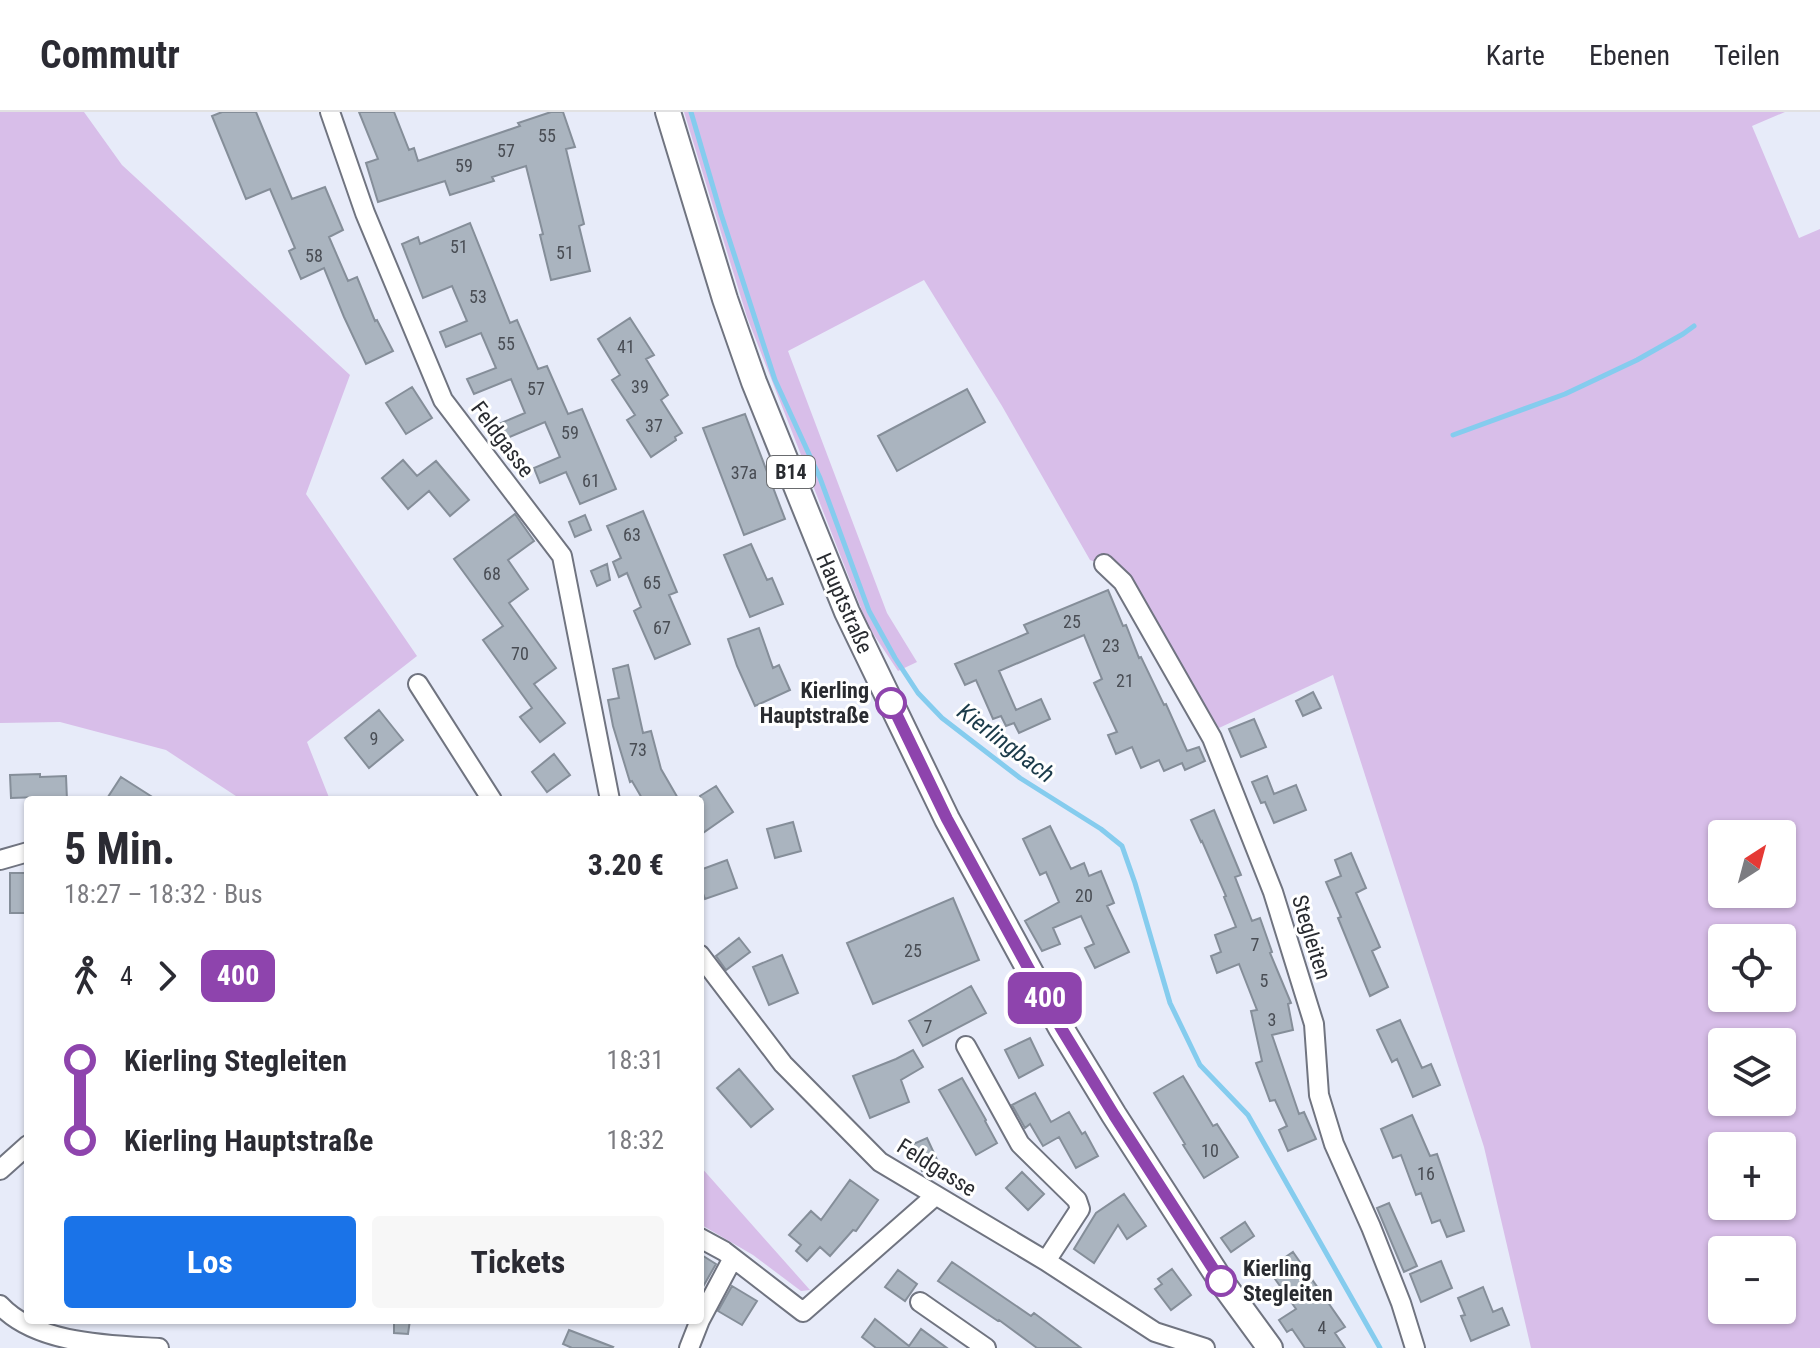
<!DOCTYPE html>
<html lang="de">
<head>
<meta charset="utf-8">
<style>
	body { margin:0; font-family:"Roboto Condensed",sans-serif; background:#f7f7f7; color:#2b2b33; height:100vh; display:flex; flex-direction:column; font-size:30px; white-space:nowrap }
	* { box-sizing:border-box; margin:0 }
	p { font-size:26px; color:#7c7c81 }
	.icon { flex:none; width:44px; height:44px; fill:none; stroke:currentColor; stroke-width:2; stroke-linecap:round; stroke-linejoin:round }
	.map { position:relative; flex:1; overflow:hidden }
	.drawer { position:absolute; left:24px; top:684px; width:680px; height:528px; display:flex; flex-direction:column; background:#fff; border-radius:8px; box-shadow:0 2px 6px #0004 }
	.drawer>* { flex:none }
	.badge { padding:0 16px; border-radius:12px; font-size:28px; line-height:52px }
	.needle { width:52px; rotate:36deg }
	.tools { position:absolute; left:1708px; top:708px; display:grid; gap:16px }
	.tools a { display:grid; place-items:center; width:88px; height:88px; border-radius:8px; background:#fff; box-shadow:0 2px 6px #0004; font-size:40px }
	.map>.badge { position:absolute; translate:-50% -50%; box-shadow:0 0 0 4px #fff }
	.legs { display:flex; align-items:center; gap:12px; height:88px; padding:0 40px; font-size:26px }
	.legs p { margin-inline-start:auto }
	.overview { display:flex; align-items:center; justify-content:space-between; height:136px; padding:0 40px }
	h1 { font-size:44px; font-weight:700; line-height:60px }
	.action { display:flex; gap:16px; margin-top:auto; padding:16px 40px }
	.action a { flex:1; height:92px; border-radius:8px; background:#1a73e8; color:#fff; font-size:32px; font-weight:700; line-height:92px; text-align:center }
	.action a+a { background:#f7f7f7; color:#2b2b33 }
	ul { padding:0 40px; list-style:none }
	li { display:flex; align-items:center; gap:28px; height:80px; font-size:30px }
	li i { display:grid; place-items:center; width:12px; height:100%; margin:0 10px; background:currentColor }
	li i::after { content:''; width:20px; height:20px; margin:-10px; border:6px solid; border-radius:50%; background:#fff }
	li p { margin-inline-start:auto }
	li:first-child i { background:linear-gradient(#0000 50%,currentColor 0) }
	li:last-child i { background:linear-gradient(currentColor 50%,#0000 0) }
	header { display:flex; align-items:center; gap:48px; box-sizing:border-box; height:112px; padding:0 40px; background:#fff; border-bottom:2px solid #e1e1e2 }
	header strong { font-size:38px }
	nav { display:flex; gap:44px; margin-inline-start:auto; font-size:28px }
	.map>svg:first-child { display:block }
	.green { fill:#d8bee9; fill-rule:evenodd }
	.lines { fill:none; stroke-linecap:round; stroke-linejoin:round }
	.stream { stroke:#85ccee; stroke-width:5 }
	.building { fill:#aab4bf; stroke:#858e99; stroke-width:2 }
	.minor-casing { stroke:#707480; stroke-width:22 }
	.major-casing { stroke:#707480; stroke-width:28 }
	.minor { stroke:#fff; stroke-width:18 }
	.major { stroke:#fff; stroke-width:24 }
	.line-1-casing { stroke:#fff; stroke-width:18 }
	.line-1 { stroke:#8e44ad; stroke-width:12 }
	.stop-1-dot { fill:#fff; stroke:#8e44ad; stroke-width:4 }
	.labels { text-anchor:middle; stroke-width:6; stroke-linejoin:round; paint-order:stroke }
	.number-label { font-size:18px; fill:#494d54 }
	.shield { fill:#fff; stroke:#696b6e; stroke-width:2 }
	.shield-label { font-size:20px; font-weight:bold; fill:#292b30 }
	.street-label { font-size:22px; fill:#292b30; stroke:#fff }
	.stop-label { font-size:22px; font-weight:bold; fill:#292b30; stroke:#fff; text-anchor:end }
	.water-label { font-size:24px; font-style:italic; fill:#1a3a49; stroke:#fff }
</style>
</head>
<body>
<header>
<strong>Commutr</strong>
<nav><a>Karte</a><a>Ebenen</a><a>Teilen</a></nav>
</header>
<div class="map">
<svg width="1820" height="1236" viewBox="0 0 1820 1236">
	<rect width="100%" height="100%" fill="#e7ebf9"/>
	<!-- green -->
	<path class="green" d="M0,0H84L122,53L350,263L306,382L417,544L307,630L330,688H242L166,638L60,610L0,611Z
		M684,0H1785L1752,14L1799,126L1820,117V1236H1531L1484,1035L1333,563L1219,616L1126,461L1090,448L1002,294L924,168L788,239L887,501L917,550L898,559L868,514L747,205ZM1722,722H1782V782H1722ZM1722,826H1782V886H1722ZM1722,930H1782V990H1722ZM1722,1034H1782V1094H1722ZM1722,1138H1782V1198H1722Z
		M700,1054L810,1178L801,1179L753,1143L700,1112Z"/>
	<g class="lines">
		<!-- stream -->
		<path class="stream" d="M691,0L721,102L775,268L820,366L869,499L895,546L918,581L942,606L1020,666L1101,717L1122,734L1135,771L1170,891L1200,953L1248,1003L1380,1236
			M1453,323L1565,282L1637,248L1683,222L1694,214"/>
	</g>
	<!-- building -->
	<path class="building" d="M222,0H256L292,87L325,75L343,118L329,125L348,169L357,165L375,209L377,208L393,239L366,252L344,205L324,156L301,167L289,139L295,136L270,77L246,87L212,4Z
		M359,0H394L409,38L414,36L418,49L520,14L518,11L551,0H563L575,35L566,37L584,112L579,114L590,159L551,168L540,123L543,122L526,54L492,65L494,69L450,83L445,69L378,90L366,51L378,47Z
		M470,111L510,211L517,208L538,257L547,254L568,302L582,297L616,377L580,392L566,360L540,371L534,356L560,345L545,310L507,326L501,311L525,301L511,267L474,282L467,267L496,256L481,221L446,235L440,220L467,209L452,174L423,186L402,132L418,125L420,132Z
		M630,206L654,243L646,247L668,283L661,288L682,321L675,325L676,328L651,345L627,308L635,303L612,268L620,263L598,227Z
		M412,275L432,306L406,322L386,291Z
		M967,277L985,310L897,359L878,324Z
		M745,302L785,407L744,423L703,316Z
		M403,348L417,364L436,349L469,388L450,404L429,379L408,397L382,366Z
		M643,399L677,480L669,483L690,532L655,547L634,499L641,495L627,461L619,465L613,450L621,446L607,414Z
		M515,402L534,429L508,448L528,477L509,491L556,556L534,572L565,611L540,630L520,605L532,596L483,528L503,514L454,447Z
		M585,403L591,418L575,425L569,410Z
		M751,432L767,468L772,466L783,492L750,505L724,443Z
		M607,452L610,468L597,474L591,459Z
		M1108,478L1123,514L1126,513L1139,546L1141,545L1164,593L1166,592L1187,639L1199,635L1205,649L1185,658L1182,651L1164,659L1159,648L1141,656L1132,635L1116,642L1108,623L1117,620L1094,571L1102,567L1084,523L999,559L1016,598L1041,587L1050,607L1019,621L1014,611L1006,614L1001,604L993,607L976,568L965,573L955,552L1028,521L1024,513Z
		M759,516L773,556L779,553L790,578L755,594L737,554L728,527Z
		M628,553L643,621L651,619L661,657L679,688H643L632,669L630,670L613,614L608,588L619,586L613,557Z
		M1313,580L1321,596L1303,604L1296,589Z
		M379,598L403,628L369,656L345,626Z
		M1254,607L1266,635L1241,645L1229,617Z
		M554,642L570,663L547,680L532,660Z
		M40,662V665L66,664L67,688H40V685L11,686L10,663Z
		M1267,664L1274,682L1296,673L1306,698L1274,711L1265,690L1261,691L1252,670Z
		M121,665L157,688H106Z
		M716,674L733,700L700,723V684Z
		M1214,698L1241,763L1235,765L1252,809L1260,806L1272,840L1270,841L1291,891L1288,892L1293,918L1272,923L1299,1002L1304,1000L1316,1027L1288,1039L1279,1018L1287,1014L1275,988L1270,989L1256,951L1262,949L1251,899L1257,898L1239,852L1217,861L1211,844L1221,840L1215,823L1236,815L1224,785L1226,784L1202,729L1201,730L1191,708Z
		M793,710L801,739L775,746L767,717Z
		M1050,714L1071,757L1084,751L1089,764L1101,759L1114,791L1107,794L1129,840L1095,856L1085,836L1094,832L1081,804L1053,816L1060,832L1042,839L1025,809L1059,790L1046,760L1040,763L1023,727Z
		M1351,741L1366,776L1356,781L1380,835L1372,839L1388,875L1370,884L1338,806L1341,805L1326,770L1341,764L1335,748Z
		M727,748L737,776L705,787L700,773V758Z
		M10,761H28V801H10Z
		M953,786L979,848L873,892L847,831Z
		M739,826L750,840L726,858L716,844Z
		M782,843L798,881L769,893L753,855Z
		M971,874L986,901L923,934L909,909Z
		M1400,908L1422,956L1431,952L1440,973L1413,985L1397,947L1392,950L1377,918Z
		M1030,926L1043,953L1019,966L1005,938Z
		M913,938L923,955L901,968L909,990L870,1006L853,964L896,947Z
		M739,957L773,997L751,1015L717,976Z
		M1183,964L1213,1014L1217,1012L1238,1045L1204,1066L1183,1033L1185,1032L1154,981Z
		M962,966L986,1008L985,1009L997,1031L976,1043L939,978Z
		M1035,981L1051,1010L1069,1000L1082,1022L1085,1020L1098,1044L1076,1056L1059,1025L1043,1034L1030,1012L1025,1016L1012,993Z
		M1412,1003L1430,1044L1437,1042L1464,1119L1447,1125L1440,1108L1432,1111L1421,1081L1416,1083L1401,1043L1393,1046L1381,1017Z
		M927,1026L939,1052L922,1059L911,1033Z
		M1022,1060L1044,1082L1028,1098L1006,1076Z
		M850,1068L878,1088L856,1119L853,1118L830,1144L820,1135L807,1149L796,1139L801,1133L789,1123L811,1099L821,1108Z
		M1124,1082L1146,1114L1127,1127L1118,1113L1094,1151L1074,1137L1096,1101Z
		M1389,1091L1417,1154L1404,1160L1377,1096Z
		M1245,1110L1254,1124L1231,1140L1221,1126Z
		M1293,1140L1345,1215L1335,1221L1345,1236H1305L1292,1217L1287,1220L1279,1208L1296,1197L1268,1157Z
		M700,1142L716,1152L700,1180Z
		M1441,1149L1452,1176L1421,1190L1410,1162Z
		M952,1150L1031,1204L1034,1201L1081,1236H1037L999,1208L998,1209L938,1169Z
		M1172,1157L1191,1183L1171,1198L1155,1177L1162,1172L1158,1167Z
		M898,1158L917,1172L905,1189L885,1175Z
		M732,1174L757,1189L742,1213L718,1199Z
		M1483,1175L1493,1200L1502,1196L1509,1213L1471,1229L1461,1204L1465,1203L1458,1186Z
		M875,1207L909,1234L921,1217L947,1236H876L862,1225Z
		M394,1208H410L408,1222L394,1221Z
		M569,1218L613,1235L612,1236H572L563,1232Z"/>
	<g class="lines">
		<defs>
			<path id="minor" d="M330,0L365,101L443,288L562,444L610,688
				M1104,452L1123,470L1212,626L1273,780L1314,912L1319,983L1334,1032L1371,1115L1401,1191L1415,1236
				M418,572L492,688
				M0,748L28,740
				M700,843L783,952L880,1050L1046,1149L1155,1220L1205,1236
				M966,934L1020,1032L1077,1088L1080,1097L1046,1149
				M0,1058L28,1033
				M700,1126L724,1139L803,1200L935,1084
				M920,1190L986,1236
				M0,1193C36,1232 108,1233 159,1236
				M700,1208L733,1146
				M689,1236L700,1208"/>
			<path id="major" d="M668,0L725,187L754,270L847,500L947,707L1061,916L1114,1003L1221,1169L1270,1236"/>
		</defs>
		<!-- minor casing -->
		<use href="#minor" class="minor-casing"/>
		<!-- major casing -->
		<use href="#major" class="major-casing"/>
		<!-- minor -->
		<use href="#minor" class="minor"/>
		<!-- major -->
		<use href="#major" class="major"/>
	</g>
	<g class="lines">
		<defs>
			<path id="line-1" d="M891,591L947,707L1061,916L1114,1003L1221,1169"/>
		</defs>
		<!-- line-1 casing -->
		<use href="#line-1" class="line-1-casing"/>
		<!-- line-1 -->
		<use href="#line-1" class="line-1"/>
	</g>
	<!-- markers -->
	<g class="stop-1-dot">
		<circle cx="891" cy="591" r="14"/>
		<circle cx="1221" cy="1169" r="14"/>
	</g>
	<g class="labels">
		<!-- number labels -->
		<g class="number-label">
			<text x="547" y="30">55</text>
			<text x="506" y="45">57</text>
			<text x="464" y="60">59</text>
			<text x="459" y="141">51</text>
			<text x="565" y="147">51</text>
			<text x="314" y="150">58</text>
			<text x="478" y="191">53</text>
			<text x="506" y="238">55</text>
			<text x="626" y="241">41</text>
			<text x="640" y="281">39</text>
			<text x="536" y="283">57</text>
			<text x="654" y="320">37</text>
			<text x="570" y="327">59</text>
			<text x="744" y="367">37a</text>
			<text x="591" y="375">61</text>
			<text x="632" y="429">63</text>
			<text x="492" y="468">68</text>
			<text x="652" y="477">65</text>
			<text x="1072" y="516">25</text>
			<text x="662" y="522">67</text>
			<text x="1111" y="540">23</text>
			<text x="520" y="548">70</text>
			<text x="1125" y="575">21</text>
			<text x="374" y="633">9</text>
			<text x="638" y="644">73</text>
			<text x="1084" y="790">20</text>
			<text x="1255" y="839">7</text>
			<text x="913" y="845">25</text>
			<text x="1264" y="875">5</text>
			<text x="1272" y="914">3</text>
			<text x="928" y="921">7</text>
			<text x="1210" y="1045">10</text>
			<text x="1426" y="1068">16</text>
			<text x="1322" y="1222">4</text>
		</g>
		<!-- shield labels -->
		<rect class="shield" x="767" y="344" width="48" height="32" rx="6"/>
		<g class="shield-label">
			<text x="791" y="367">B14</text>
		</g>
		<!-- street labels -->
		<g class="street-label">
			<text transform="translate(503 327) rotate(53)" y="8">Feldgasse</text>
			<text transform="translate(845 491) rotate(66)" y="8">Hauptstraße</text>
			<text transform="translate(1312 825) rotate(73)" y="8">Stegleiten</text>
			<text transform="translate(937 1055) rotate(32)" y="8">Feldgasse</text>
		</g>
		<!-- stop labels -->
		<g class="stop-label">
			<text x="869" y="586">Kierling<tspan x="869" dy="25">Hauptstraße</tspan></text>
			<text x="1243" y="1164" text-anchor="start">Kierling<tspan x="1243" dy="25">Stegleiten</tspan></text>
		</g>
		<!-- water labels -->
		<g class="water-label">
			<text transform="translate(1006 631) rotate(37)" y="8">Kierlingbach</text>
		</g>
	</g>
</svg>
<div class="tools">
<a><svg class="needle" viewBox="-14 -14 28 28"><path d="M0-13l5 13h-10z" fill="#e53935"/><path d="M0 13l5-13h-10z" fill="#7c7c81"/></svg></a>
<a><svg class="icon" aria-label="locate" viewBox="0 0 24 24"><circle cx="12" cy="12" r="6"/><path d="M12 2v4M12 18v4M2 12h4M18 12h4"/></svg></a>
<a><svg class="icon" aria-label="layers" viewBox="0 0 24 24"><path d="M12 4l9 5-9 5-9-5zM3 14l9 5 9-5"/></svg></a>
<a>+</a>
<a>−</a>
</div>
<b class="badge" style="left:1045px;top:886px;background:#8e44ad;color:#fff">400</b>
<section class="drawer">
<div class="overview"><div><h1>5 Min.</h1><p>18:27 – 18:32 · Bus</p></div><b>3.20 €</b></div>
<div class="legs"><svg class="icon" aria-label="walk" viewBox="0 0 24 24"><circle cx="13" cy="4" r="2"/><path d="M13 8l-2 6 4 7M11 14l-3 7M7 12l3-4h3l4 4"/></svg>4<svg class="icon" aria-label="forward" viewBox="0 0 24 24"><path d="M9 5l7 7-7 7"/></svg><b class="badge" style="background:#8e44ad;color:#fff">400</b></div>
<ul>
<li><i style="color:#8e44ad"></i><b>Kierling Stegleiten</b><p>18:31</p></li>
<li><i style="color:#8e44ad"></i><b>Kierling Hauptstraße</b><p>18:32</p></li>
</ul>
<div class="action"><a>Los</a><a>Tickets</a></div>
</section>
</div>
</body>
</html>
